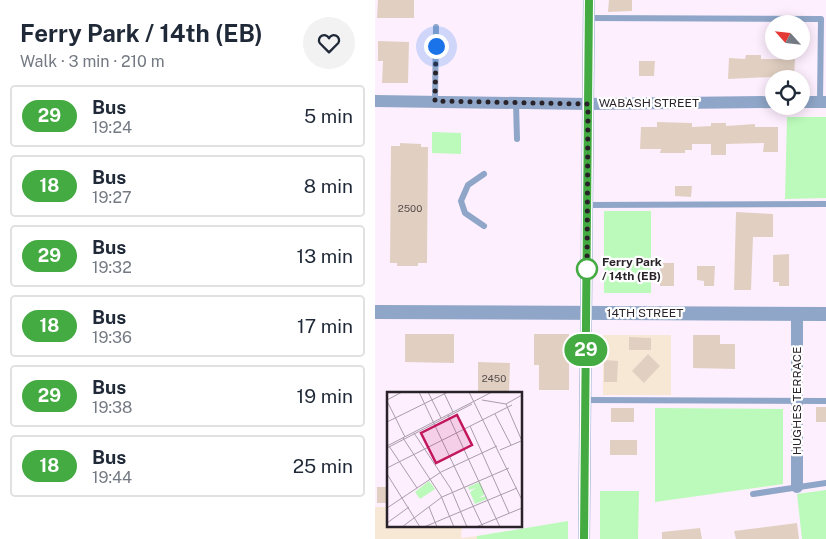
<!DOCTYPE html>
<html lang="en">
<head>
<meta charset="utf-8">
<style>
	body { margin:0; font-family:"Public Sans",sans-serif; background:#f2f2f3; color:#1f2937; height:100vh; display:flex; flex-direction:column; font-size:19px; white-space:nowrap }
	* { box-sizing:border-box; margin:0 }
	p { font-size:16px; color:#747a83 }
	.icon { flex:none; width:28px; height:28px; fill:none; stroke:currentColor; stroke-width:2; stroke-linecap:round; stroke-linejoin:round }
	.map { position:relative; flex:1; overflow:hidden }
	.drawer { display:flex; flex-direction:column; background:#fff; width:375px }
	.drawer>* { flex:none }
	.badge { padding:0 10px; border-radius:16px; font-size:18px; line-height:32px }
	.needle { width:32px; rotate:297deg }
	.tools { position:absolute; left:390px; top:15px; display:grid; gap:10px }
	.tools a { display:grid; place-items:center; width:45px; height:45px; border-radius:50%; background:#fff; box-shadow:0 2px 12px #0003; font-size:25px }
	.you { position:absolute; width:25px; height:25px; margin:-12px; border:4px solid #fff; border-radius:50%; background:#1a73e8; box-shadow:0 0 0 8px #1a73e833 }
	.map>.badge { position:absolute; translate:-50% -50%; box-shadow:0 0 0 2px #fff }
	.round { display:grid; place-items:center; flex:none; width:52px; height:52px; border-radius:26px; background:#f2f2f3 }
	.head { display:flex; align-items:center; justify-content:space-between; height:85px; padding:0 20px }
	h1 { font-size:24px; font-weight:700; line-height:38px }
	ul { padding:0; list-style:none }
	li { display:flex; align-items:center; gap:15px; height:62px; margin:0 10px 8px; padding:0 10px; border:2px solid #e0e1e3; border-radius:5px }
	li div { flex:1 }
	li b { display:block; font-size:19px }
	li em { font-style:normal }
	li .badge { min-width:55px; font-weight:700; text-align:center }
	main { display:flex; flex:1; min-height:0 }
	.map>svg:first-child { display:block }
	.commercial { fill:#f7e8d5 }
	.green { fill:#bbfaba }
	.building { fill:#e1d0c2 }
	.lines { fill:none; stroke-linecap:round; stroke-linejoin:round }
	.service { stroke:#8fa6c8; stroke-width:6 }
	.minor { stroke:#8fa6c8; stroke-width:12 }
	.tertiary { stroke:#8fa6c8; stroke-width:14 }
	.line-casing { stroke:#fff; stroke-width:11 }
	.line { stroke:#44aa42; stroke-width:8 }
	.walk { stroke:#292329; stroke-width:5; stroke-dasharray:0 9 }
	.stop-dot { fill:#fff; stroke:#44aa42; stroke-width:2.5 }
	.labels { text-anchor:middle; stroke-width:4.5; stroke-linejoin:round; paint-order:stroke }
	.number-label { font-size:10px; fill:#574e4f }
	.street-label { font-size:12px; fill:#292329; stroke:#fff }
	.stop-label { font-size:12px; font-weight:bold; fill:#292329; stroke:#fff; text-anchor:start }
	.inset-road { fill:none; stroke:#a99da9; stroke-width:1 }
	.view { fill:#c2185b; fill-opacity:0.15; stroke:#c2185b; stroke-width:2.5 }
	.inset-edge { fill:none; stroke:#292329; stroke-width:2.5 }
</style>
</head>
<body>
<main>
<section class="drawer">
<div class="head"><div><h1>Ferry Park / 14th (EB)</h1><p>Walk · 3 min · 210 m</p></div><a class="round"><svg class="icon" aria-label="heart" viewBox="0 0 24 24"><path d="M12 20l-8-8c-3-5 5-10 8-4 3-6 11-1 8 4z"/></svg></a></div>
<ul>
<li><span class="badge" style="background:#44aa42;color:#fff">29</span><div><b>Bus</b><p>19:24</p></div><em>5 min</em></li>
<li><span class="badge" style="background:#44aa42;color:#fff">18</span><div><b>Bus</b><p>19:27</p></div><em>8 min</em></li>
<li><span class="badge" style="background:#44aa42;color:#fff">29</span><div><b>Bus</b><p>19:32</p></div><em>13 min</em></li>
<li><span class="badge" style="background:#44aa42;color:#fff">18</span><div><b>Bus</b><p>19:36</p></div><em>17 min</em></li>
<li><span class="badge" style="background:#44aa42;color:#fff">29</span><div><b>Bus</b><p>19:38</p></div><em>19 min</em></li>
<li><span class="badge" style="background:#44aa42;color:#fff">18</span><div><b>Bus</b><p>19:44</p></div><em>25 min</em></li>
</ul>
</section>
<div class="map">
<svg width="451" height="539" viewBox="0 0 451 539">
	<rect width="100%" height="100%" fill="#feefff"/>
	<!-- commercial -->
	<path class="commercial" d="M228,335H296V395H228Z
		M0,507H14V525H87L86,538L102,536V539H0Z"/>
	<!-- green -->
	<path class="green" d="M412,117H451V198L410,199Z
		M57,132L86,133V154L57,153Z
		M229,211H276V293H229Z
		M280,408L408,409V484L280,502Z
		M451,490V539H427L422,494Z
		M225,491H264L263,539H225Z
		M193,521V539H102V536Z"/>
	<!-- building -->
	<path class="building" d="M3,0H39V18H2Z
		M234,0H257V11L233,12Z
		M3,41L34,42L33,83H7L8,61H3Z
		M371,55H386V59H420L419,76L353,79L354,58L370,59Z
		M264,61H280L279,76H264Z
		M282,122L317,123V127L336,126V123H351V126L380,124V127H403V152H388L389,143L351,144V155H336V144H317V150H310V153H285L286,149H265L266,127H282Z
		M25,143L46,144V147H53L52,263H43V266H22V263H15L16,146H25Z
		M300,186H317L316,197L300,196Z
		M361,212L398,214V237H378L376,290H359Z
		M414,254V286H404V282H398V255Z
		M285,263H299V286H285Z
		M322,266H340L339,286H329V281L322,280Z
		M30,334H79V363L30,362Z
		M159,334H194V390H164V365H159Z
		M318,335H345V344H360V369L318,368Z
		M254,337L276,338V350H254Z
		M273,354L285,366L269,383L257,371Z
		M229,360L243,361L242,382H229Z
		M103,362L135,363L134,393H103Z
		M441,407H451V422H441Z
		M236,408H259V422H236Z
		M235,440H262V455H235Z
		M2,487H14V503H2Z
		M422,523L424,539H361L359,531Z
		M325,528L327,539H287V532Z"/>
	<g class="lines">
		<!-- service -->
		<path class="service" d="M214,18L446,19L445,102
			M60,101L61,27
			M141,103L142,139
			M212,205L451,204
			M109,226L90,213L86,201L93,185L109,174
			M211,400L451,401
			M378,494L451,483"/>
		<!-- minor -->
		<path class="minor" d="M0,101L213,104L399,102
			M426,102H451
			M422,487V314
			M209,539L214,0"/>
		<!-- tertiary -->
		<path class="tertiary" d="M0,312L451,314"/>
	</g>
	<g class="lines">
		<defs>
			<path id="line" d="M209,539L214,0"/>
		</defs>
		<!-- line casing -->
		<use href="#line" class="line-casing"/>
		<!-- line -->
		<use href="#line" class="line"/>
		<!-- walk -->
		<path class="walk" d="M61,46L60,101L213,104L212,269"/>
	</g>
	<!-- markers -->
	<circle class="stop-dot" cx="212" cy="269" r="10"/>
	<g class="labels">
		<!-- number labels -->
		<g class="number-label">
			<text x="35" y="212">2500</text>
			<text x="119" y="382">2450</text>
		</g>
		<!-- street labels -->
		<g class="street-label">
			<text x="274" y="107">WABASH STREET</text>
			<text x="270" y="317">14TH STREET</text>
			<text transform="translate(422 401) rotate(-90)" y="4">HUGHES TERRACE</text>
		</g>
		<!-- stop labels -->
		<g class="stop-label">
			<text x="227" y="266">Ferry Park<tspan x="227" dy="14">/ 14th (EB)</tspan></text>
		</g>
	</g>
	<!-- overview -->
	<g transform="translate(12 392)">
		<rect width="135" height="135" fill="#feefff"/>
		<path d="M42,89L48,97L33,107L28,100ZM93,90L98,102L92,106L99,104L100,107L88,112L83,100L89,96L82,98L81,95Z" fill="#bbfaba"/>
		<path class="inset-road" d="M32,0L96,135M41,0L54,26M82,0L135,108M57,1L66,20M0,8L15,0M95,8L119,12M0,9L18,45M108,22L124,53M61,23L113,135M0,30L61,0M83,34L122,121M27,41L64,97L80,135M16,46L54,104L67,135M135,49L119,12L135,3M0,54L105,0M2,54L30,96M0,56L85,12M113,58L134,49M0,76L125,13M0,82L33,135M42,115L50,135M0,116L54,80L110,54M0,131L22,115M15,135L55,105L122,76M37,135L130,96M89,135L135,116"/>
		<path class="view" d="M70,23L85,53L49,71L34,41Z"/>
		<rect width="135" height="135" class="inset-edge"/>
	</g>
</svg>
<div class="tools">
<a><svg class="needle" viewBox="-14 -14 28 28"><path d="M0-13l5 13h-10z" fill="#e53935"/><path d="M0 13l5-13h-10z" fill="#747a83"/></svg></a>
<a><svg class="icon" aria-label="locate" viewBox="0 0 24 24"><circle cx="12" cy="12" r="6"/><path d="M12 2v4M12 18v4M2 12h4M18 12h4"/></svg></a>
</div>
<div class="you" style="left:61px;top:46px"></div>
<b class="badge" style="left:211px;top:350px;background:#44aa42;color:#fff">29</b>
</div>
</main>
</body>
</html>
